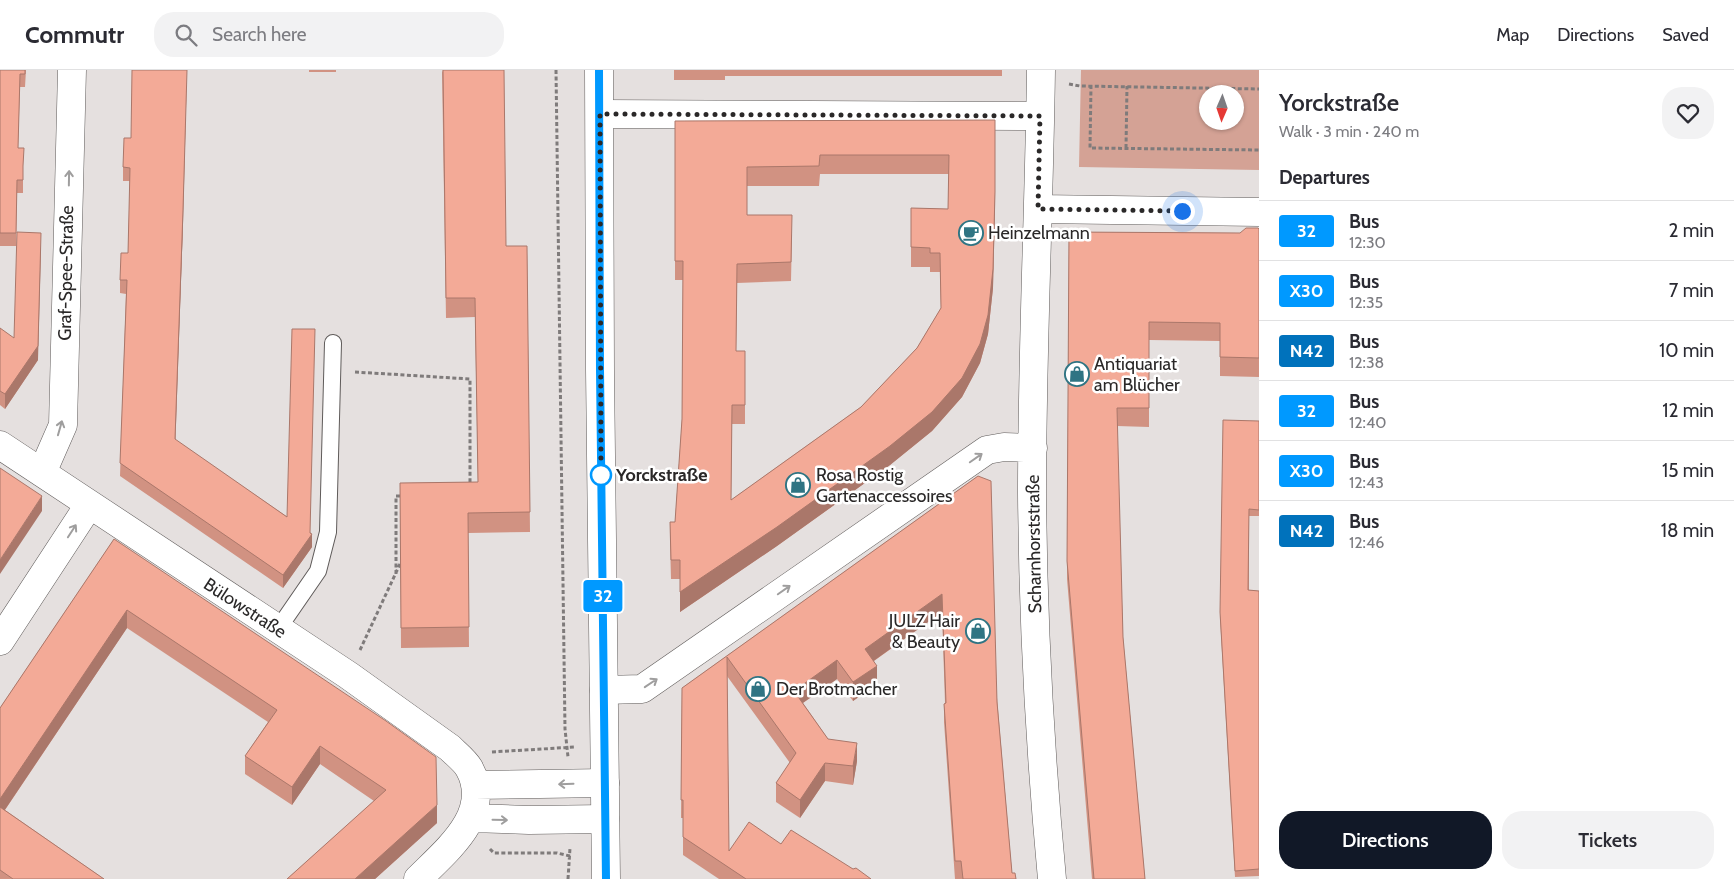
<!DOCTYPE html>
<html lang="en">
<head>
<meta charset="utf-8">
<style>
	body { margin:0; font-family:Cabin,sans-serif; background:#f2f2f3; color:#2b2b33; height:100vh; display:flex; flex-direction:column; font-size:19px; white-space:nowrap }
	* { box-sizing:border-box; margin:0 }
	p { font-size:16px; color:#7c7c81 }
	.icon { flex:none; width:28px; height:28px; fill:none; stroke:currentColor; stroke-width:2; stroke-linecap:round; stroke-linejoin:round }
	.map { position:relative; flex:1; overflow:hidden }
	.panel { display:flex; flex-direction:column; background:#fff; width:475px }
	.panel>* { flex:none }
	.badge { padding:0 10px; border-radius:4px; font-size:18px; line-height:32px }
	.needle { width:32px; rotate:182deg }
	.tools { position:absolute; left:1199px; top:15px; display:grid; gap:10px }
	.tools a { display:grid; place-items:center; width:45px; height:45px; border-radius:50%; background:#fff; box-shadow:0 1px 4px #0004; font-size:25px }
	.you { position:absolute; width:25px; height:25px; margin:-12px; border:4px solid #fff; border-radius:50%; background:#1a73e8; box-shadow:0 0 0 8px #1a73e833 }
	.map>.badge { position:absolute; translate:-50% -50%; box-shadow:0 0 0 2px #fff }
	h2 { padding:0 20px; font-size:19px; line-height:45px }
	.round { display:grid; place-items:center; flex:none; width:52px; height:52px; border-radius:20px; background:#f2f2f3 }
	.head { display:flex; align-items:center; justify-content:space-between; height:85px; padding:0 20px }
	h1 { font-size:24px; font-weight:600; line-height:38px }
	.button { display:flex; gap:10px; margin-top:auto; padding:10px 20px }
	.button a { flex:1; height:58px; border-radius:20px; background:#111827; color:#fff; font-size:20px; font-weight:600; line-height:58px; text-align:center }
	.button a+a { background:#f2f2f3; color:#2b2b33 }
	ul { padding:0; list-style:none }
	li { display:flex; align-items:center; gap:15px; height:60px; padding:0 20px; border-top:1px solid #e1e1e2 }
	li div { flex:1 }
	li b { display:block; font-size:19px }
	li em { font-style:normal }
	li .badge { min-width:55px; font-weight:700; text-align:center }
	header { display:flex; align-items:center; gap:30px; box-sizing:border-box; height:70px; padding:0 25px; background:#fff; border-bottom:1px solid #e1e1e2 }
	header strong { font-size:24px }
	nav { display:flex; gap:28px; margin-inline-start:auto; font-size:18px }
	.search { width:350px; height:45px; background:#f2f2f3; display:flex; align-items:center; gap:12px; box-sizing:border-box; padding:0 18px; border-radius:20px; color:#7c7c81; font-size:19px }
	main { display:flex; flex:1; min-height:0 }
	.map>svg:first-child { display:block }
	.green { fill:#d4a295; fill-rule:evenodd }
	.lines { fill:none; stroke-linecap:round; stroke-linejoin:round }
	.lane-casing { stroke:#5f5b5a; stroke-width:18 }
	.street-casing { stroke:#5f5b5a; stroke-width:29 }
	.secondary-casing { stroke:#5f5b5a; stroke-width:29 }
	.path { stroke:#7f7b7b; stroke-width:3; stroke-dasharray:4 2.5; stroke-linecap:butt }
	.lane { stroke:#fff; stroke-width:16 }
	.street { stroke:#fff; stroke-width:28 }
	.secondary { stroke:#fff; stroke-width:28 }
	.wall { fill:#d19282; fill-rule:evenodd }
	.shaded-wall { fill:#aa776a }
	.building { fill:#f3aa97; stroke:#aa776a; fill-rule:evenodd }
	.oneway { stroke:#9f9e9e }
	.line-casing { stroke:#fff; stroke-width:11 }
	.line { stroke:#09f; stroke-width:8 }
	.walk { stroke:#2a2828; stroke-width:5; stroke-dasharray:0 9 }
	.stop-dot { fill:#fff; stroke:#09f; stroke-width:2.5 }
	.labels { text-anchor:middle; stroke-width:5; stroke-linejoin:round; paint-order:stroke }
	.poi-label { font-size:18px; fill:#2a2828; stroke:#fff; text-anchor:start }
	.street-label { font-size:18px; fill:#2a2828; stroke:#fff }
	.stop-label { font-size:18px; font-weight:bold; fill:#2a2828; stroke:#fff; text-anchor:start }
</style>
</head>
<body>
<header>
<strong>Commutr</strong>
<div class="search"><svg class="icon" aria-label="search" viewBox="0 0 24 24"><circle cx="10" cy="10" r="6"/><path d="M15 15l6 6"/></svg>Search here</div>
<nav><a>Map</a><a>Directions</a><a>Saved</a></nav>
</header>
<main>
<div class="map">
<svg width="1259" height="809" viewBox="0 0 1259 809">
	<rect width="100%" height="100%" fill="#e5e0df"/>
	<!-- green -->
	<path class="green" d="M1081,0H1259V100L1079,97ZM1208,24H1235V51H1208Z"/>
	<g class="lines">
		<defs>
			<path id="lane" d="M278,559L318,501L328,462L333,273"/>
			<path id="street" d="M1041,0C1039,141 1032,282 1032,423C1033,552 1040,681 1052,809
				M600,44L1040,46
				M1038,139L1259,142
				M0,375L348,605L450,678C456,684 465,691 469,698C494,743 447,780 418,809
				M42,403L63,355L72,0
				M0,571L89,435
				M604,620L642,619L987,380L1004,377L1033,378
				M475,715L605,713
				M471,748L529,750L605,749"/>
			<path id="secondary" d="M599,0L600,300L606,809"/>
		</defs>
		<!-- lane casing -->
		<use href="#lane" class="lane-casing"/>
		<!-- street casing -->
		<use href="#street" class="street-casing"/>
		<!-- secondary casing -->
		<use href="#secondary" class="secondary-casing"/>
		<!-- path -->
		<path class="path" d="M556,0L565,659L568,687
			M1069,14L1080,16L1259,19
			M1091,15L1090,78L1259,80
			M1126,78L1127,16
			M355,302L470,309V415
			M396,504V426H403
			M360,580L400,494
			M492,682L575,677
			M490,779L494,783H557L570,786
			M568,809L570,778"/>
		<!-- lane -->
		<use href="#lane" class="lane"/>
		<!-- street -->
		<use href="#street" class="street"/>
		<!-- secondary -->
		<use href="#secondary" class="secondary"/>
	</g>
	<!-- wall -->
	<path class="wall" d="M0,0H26L25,17H20L18,78L23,109V123H17L16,176H0Z
		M290,0H336V2H309V0Z
		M442,0L506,176H527L530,462L468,463L469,577L401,578L400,413L478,412L475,247L446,248Z
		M674,0H1002V6H725V10H674Z
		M995,50V141L993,218L988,264L980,293L962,327L932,361L890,395L777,476L680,542V509H671L670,471V452H675L682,349L683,210H675V51ZM820,104H949L948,139L911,138V197H930V202H940L941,238L917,278L861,337L731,430L732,354H745V281H736L737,213L791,211L792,165L747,145V116H819Z
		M131,68L183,154L175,370L311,463L312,477L283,518L120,406L126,224L120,223V210L128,183L130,111H123V97Z
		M1259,159V307L1220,306V271L1149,270V357L1117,356L1123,567L1145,809H1092L1067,509L1069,162L1240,163Z
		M0,258L38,290L5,339L0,335Z
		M1259,351V446H1249V520L1259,521V806L1235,807L1220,548Z
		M978,406L1012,803L1016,809H955L944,652V634L945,633L942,542L874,591L877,614L853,631L837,609L803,633L828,669L857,691L853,715L825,711L800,748L776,732V713L790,693L727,606L729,781L781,774L853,799L871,809H719L683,785V748H681L682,618Z
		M114,469L437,753L375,809H287L374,731L320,694L292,735L245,704V686L268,652L127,558L5,740L104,809H0V638Z"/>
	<!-- shaded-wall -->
	<path class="shaded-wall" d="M187,0L183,154L175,383V369Z
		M995,122L993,218L988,264L980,293L962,327L932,361L890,395L777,476L680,542V522L890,376Z
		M41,177L38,290L5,339V324Z
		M42,426V441L0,504V490Z
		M312,464V477L283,518V505Z
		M942,524V542L865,597V579Z
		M127,540V558L0,747V729Z
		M837,590V609L794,639V621Z
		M877,596V614L853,631V612Z
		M857,673V691L853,715V696Z
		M320,676V694L292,735V717Z
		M825,693V711L800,748V730Z
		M437,735V753L375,809H355Z"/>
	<!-- building -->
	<path class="building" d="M0,0H25V4H20L18,78H24L23,96V110H17L16,163H0Z
		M132,0H187L183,140L175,369L287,447L292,259H315L310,463L312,464L283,505L120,393L127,210H120L121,183H128L130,98L123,97L124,68H131Z
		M443,0H504L506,176H527L530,442L468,443L469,557L401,558L400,413L478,412L475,228H446Z
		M995,50V122L993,199L988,245L980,274L962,308L932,342L890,376L777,457L680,522V490H671L670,452H675L682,349L683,191H675V51ZM820,85H949L948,139L911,138V177L930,178V183H940L941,238L917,278L861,337L731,430L732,335H745V281H736L737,194L791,192L792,145H747V97L819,96Z
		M1246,158H1258L1259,159V288L1220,287V253L1149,252V338H1117L1123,567L1145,809H1094L1067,491L1069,162L1240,163Z
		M17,162L41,163L38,276L5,324L0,321V258L14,268Z
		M1223,350L1259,351V440L1249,439L1248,520L1259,521V799L1235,801L1220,542Z
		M0,398L42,426L0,490Z
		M978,406L991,411L997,632L1012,803H1015L1016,809H963L961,791H955L944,634L946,633L942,524L865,579L877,596L853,612L837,590L794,621L828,669L857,673L853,696L825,693L800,730L776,713L796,683L727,587L729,781L749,752L781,774L791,760L853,799L856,798L871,809H746L683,767V730H681L682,618Z
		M114,469L386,651L436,687L437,735L355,809H287L386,720L320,676L292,717L245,686L277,640L127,540L0,729V638Z
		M0,737L104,809H13L0,800Z"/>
	<!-- one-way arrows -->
	<defs><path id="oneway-shaft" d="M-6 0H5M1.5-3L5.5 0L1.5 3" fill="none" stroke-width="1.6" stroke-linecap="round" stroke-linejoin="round" transform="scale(1.25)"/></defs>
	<g class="oneway">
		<use href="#oneway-shaft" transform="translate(69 108) rotate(-89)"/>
		<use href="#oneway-shaft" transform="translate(60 358) rotate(-74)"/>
		<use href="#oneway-shaft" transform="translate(976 388) rotate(-35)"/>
		<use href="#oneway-shaft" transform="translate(72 461) rotate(-57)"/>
		<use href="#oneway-shaft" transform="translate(784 520) rotate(-35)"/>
		<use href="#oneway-shaft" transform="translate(651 613) rotate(-34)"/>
		<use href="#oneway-shaft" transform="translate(566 714) rotate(178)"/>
		<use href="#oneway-shaft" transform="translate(500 750) rotate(1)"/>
	</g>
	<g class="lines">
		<defs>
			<path id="line" d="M599,0L600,300L606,809"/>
		</defs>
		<!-- line casing -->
		<use href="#line" class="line-casing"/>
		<!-- line -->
		<use href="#line" class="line"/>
		<!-- walk -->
		<path class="walk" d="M601,405V410L600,44L1040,46L1038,139L1182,141"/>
	</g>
	<!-- icons -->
	<defs>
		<symbol id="cafe-ring" viewBox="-11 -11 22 22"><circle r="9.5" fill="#fff" stroke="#2f7483" stroke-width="1.5"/><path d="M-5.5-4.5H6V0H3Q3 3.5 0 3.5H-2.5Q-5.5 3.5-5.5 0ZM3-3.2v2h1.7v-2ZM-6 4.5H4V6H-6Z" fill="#2f7483"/></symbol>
		<symbol id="shop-ring" viewBox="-11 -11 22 22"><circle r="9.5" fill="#fff" stroke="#2f7483" stroke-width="1.5"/><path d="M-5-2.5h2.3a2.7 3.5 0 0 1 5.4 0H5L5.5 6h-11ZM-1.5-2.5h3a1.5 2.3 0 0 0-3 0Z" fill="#2f7483"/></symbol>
	</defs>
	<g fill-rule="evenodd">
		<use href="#cafe-ring" x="957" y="149" width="28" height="28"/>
		<use href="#shop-ring" x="1063" y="290" width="28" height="28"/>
		<use href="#shop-ring" x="784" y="401" width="28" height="28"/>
		<use href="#shop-ring" x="964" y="547" width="28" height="28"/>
		<use href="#shop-ring" x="744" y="605" width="28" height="28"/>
	</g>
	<!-- markers -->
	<circle class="stop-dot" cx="601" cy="405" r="10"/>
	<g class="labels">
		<!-- poi labels -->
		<g class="poi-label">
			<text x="988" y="169">Heinzelmann</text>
			<text x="1094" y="300">Antiquariat<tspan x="1094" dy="21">am Blücher</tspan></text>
			<text x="816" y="411">Rosa Rostig<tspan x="816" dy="21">Gartenaccessoires</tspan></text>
			<text x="960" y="557" text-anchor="end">JULZ Hair<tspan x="960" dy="21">&amp; Beauty</tspan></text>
			<text x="776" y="625">Der Brotmacher</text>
		</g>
		<!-- street labels -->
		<g class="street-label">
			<text transform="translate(66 203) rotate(-89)" y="6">Graf-Spee-Straße</text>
			<text transform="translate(1034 474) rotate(-91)" y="6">Scharnhorststraße</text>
			<text transform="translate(245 538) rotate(33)" y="6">Bülowstraße</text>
		</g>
		<!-- stop labels -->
		<g class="stop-label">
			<text x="616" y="411">Yorckstraße</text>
		</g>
	</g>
</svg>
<div class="tools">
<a><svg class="needle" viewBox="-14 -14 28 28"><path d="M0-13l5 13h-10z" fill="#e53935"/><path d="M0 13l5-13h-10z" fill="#7c7c81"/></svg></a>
</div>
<div class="you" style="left:1182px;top:141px"></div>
<b class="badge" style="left:603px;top:526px;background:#09f;color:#fff">32</b>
</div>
<section class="panel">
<div class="head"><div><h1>Yorckstraße</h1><p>Walk · 3 min · 240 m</p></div><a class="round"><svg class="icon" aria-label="heart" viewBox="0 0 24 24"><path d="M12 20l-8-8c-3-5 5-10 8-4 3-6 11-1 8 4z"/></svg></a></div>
<h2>Departures</h2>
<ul>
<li><span class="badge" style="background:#09f;color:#fff">32</span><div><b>Bus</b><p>12:30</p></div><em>2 min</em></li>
<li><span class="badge" style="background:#09f;color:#fff">X30</span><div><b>Bus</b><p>12:35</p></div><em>7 min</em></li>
<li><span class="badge" style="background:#0072bc;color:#fff">N42</span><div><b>Bus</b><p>12:38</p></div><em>10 min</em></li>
<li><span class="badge" style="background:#09f;color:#fff">32</span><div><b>Bus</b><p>12:40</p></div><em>12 min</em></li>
<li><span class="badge" style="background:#09f;color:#fff">X30</span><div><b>Bus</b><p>12:43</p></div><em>15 min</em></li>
<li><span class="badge" style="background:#0072bc;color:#fff">N42</span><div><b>Bus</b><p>12:46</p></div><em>18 min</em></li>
</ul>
<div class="button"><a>Directions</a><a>Tickets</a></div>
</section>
</main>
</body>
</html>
